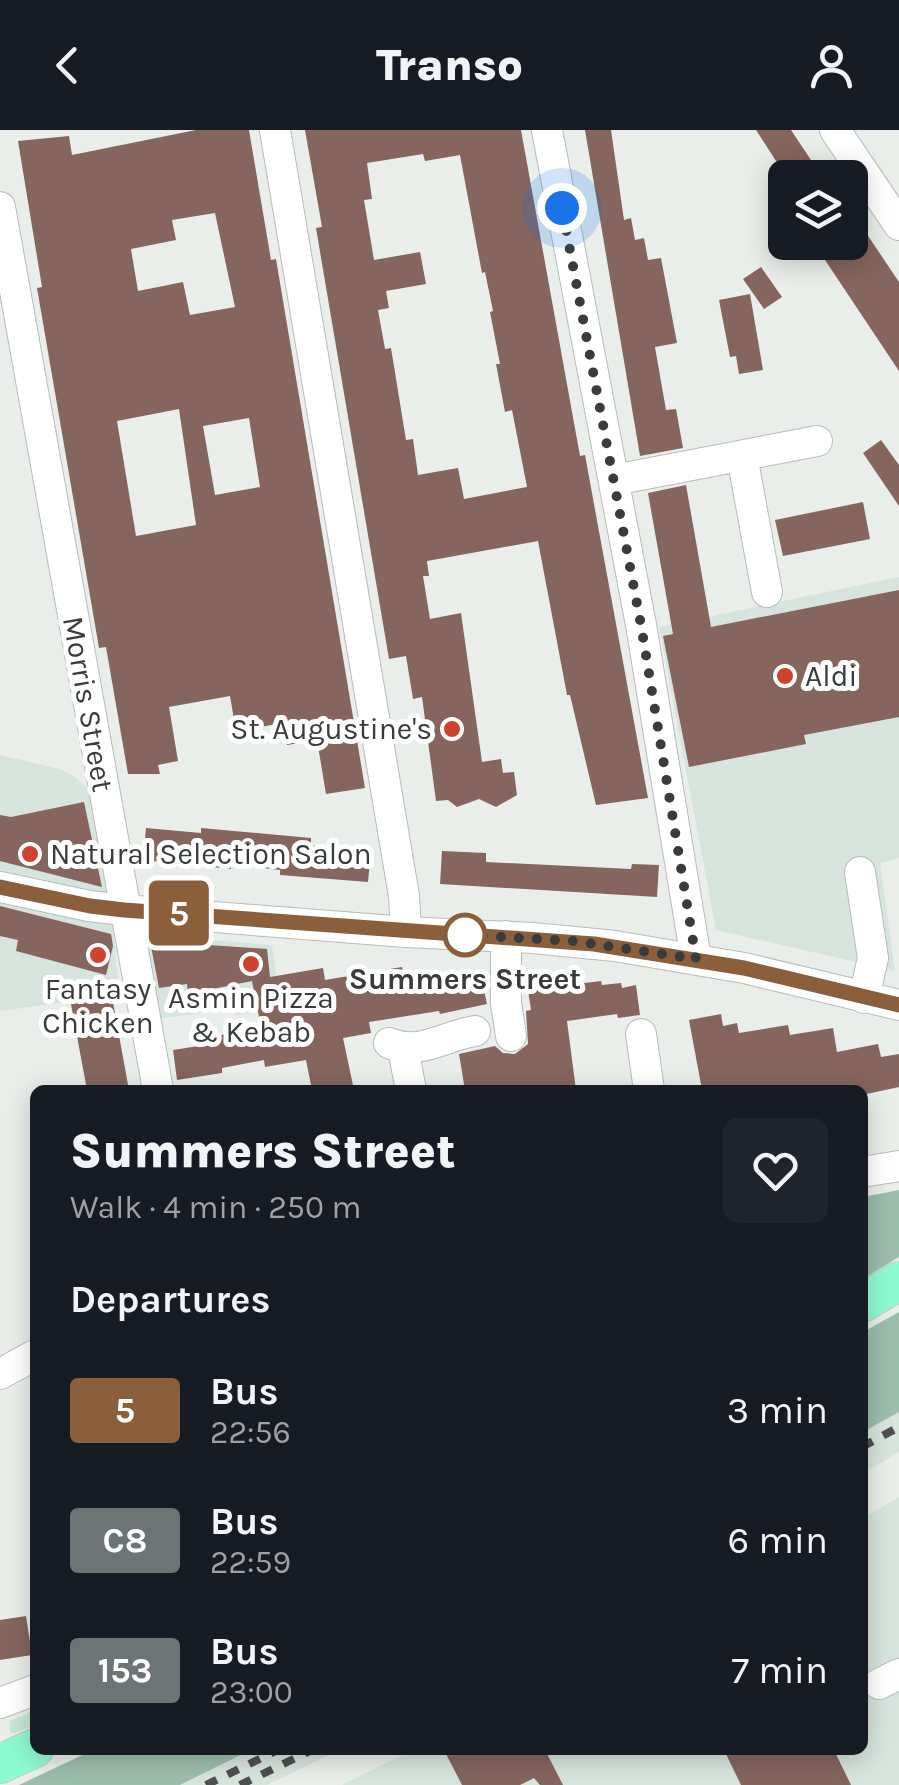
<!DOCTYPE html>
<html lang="en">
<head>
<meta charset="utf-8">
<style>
	body { margin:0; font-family:Karla,sans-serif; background:#20242c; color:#f1f3f6; height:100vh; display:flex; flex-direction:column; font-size:38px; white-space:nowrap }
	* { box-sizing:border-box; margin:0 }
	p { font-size:32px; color:#9ea1a6 }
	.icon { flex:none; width:55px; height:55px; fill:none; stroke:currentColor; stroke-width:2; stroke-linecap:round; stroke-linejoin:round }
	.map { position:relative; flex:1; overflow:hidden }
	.side { position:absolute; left:30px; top:955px; width:838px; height:670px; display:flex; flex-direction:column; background:#171b24; border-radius:15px; box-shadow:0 5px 25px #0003 }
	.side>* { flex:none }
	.badge { padding:0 20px; border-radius:8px; font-size:35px; line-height:65px }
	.controls { position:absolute; left:768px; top:30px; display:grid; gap:20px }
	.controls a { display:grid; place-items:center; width:100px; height:100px; border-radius:15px; background:#171b24; box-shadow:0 5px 25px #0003; font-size:50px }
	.you { position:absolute; width:50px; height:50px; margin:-25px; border:8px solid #fff; border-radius:50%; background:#1a73e8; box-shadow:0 0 0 15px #1a73e833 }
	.map>.badge { position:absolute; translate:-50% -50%; box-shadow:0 0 0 5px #fff }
	h2 { padding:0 40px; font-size:38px; line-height:90px }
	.round { display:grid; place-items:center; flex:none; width:105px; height:105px; border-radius:15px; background:#20242c }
	.headline { display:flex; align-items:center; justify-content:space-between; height:170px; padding:0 40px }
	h1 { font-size:48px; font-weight:800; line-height:75px }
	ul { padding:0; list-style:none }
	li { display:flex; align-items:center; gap:30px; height:130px; padding:0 40px }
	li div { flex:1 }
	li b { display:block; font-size:38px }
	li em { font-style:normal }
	li .badge { min-width:110px; font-weight:700; text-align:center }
	header { display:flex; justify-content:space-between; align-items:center; height:130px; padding:0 40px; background:#171b24; font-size:45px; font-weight:800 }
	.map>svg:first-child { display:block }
	.built { fill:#d7e3dd }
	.green { fill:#c7e7d6 }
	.forest { fill:#9cbdac }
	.building { fill:#85655e; fill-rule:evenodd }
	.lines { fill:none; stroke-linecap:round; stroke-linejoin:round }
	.minor-casing { stroke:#b8bcba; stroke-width:32 }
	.major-casing { stroke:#c8c8c8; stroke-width:40 }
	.minor { stroke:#fff; stroke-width:30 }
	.major { stroke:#8efad2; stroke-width:38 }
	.rail { stroke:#4d504f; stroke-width:8; stroke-dasharray:12 12; stroke-linecap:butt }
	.line-casing { stroke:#fff; stroke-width:22 }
	.line { stroke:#8b5e3c; stroke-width:15 }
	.walk { stroke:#3a3c3b; stroke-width:10; stroke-dasharray:0 18 }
	.poi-dot { fill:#ce422e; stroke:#fff; stroke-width:4 }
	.stop-dot { fill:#fff; stroke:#8b5e3c; stroke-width:5 }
	.labels { text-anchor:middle; stroke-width:10; stroke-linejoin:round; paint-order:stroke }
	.poi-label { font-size:30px; fill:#3a3c3b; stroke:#fff; text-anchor:start }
	.street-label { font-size:30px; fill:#3a3c3b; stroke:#fff }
	.stop-label { font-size:30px; font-weight:bold; fill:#3a3c3b; stroke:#fff }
</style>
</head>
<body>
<header><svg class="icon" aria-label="back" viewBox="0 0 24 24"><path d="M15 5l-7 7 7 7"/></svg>Transo<svg class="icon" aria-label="person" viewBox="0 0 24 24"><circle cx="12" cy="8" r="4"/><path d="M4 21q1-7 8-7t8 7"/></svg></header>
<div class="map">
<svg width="899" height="1655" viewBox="0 0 899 1655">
	<rect width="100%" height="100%" fill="#e9eeeb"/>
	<!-- built -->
	<path class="built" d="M899,447V728L880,733L895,841L716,800L659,497Z
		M0,625L60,639L76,648L90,660L109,754L119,865L0,881Z
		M143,805L272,815L281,880L236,885L228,879L158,889Z
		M899,1282V1322L863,1343V1302Z
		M899,1367V1655H342L412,1620H862L863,1388Z
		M252,1620H339L267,1655H181Z"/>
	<!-- green -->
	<path class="green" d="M35,1581V1595L13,1604L10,1602L9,1591Z"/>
	<!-- forest -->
	<path class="forest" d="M899,1060V1127L863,1149V1067Z
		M899,1182V1282L863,1302V1202Z
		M93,1620H251L180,1655H19Z"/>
	<!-- building -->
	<path class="building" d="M196,0H249L271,130L276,129L365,658L326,664L317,610L287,615L283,593L236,601L230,566L169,577L178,631L158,635L160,644H128L106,517L99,518L37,158L42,157L18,11L69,6L72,25ZM215,83L235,177L190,185L183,152L138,161L131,119L176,110L172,90ZM179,279L196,395L136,406L117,291ZM249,288L260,357L215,365L203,296Z
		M305,0H521L580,326L585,325L648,668L596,675L570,565H567L538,411L427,431L429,446H423L430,489L461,483L482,632L501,629L503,643L514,642L517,665L496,677L479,669L457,677L448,670L436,671L422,567L413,569L406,526L389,529L316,98L322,97ZM423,24L425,31L460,25L482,143L485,142L493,181L490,182L500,234H496L505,282L512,280L527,357L464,369L458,338L418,345L413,309L406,310L391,218L385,219L378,180L389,178L386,161L426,154L420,122L374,130L364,70L372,69L367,33Z
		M585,0H611L624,90L631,88L635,110L644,108L648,130L661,128L677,213L655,217L666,280L676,279L683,318L640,326Z
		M756,0H791L823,48H787Z
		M850,79L899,152V241L813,112H850Z
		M761,137L782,167L764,179L743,149Z
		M750,164L763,240L739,244L736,226L730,227L719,170Z
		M881,310L899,335V376L863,323Z
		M686,355L711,497L899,460V587L804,605L806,614L689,637L663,506L673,504L648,363Z
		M863,372L870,409L783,426L775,390Z
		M84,672L102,757L0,731V685L11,687Z
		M146,698L201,703V698L311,708V715L371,720L368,752L280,745V740L256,737L231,735V739L143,730Z
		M442,721L486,723V732L631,739L632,734L659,735L657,767L440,754Z
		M0,776L111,804L113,816L106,845L16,821L18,810L0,806Z
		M150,811L267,819L270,847L323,838L325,850L402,837L403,846L424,843L426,855L471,846L472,853L482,851L487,874L440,884L439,881L369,892L371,903L343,908L354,960H312L306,930L265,937L264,930L222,938V943L177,950L173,920L218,913L216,906L261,897L252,851L188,864L187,854L159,858Z
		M601,851L602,855L621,853L622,858L636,855L640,885L618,888L617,884L567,891L576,960H532V955L504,960H465L459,924L495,916L503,923L515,924L528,914L526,881L531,880L528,860Z
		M112,867L129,960H87L71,874Z
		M721,884L723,896L737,893L739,903L788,895L790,905L833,898L837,922L878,914L881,927L899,924V957L862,965V960H702L689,890Z
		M26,1486L32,1525L0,1530V1490Z
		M444,1620H545L563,1655H540L534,1648L520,1655H462Z
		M724,1620H834L851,1655H741Z"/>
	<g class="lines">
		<defs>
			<path id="minor" d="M275,0L404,766L406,802
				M547,0L641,495L696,829
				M835,0L899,95
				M0,77L158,960
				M742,326L767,462
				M614,350L817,311
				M860,742L873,828L864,868
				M0,757L89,776L124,780L406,802L533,808L615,816L744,838L899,875
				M506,806V873L511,906
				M641,904L649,960
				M389,913C419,926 444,906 475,901
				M403,919L411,960
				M862,1042L899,1036
				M0,1244L35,1225
				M879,1554L899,1544
				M0,1573L35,1560"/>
			<path id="major" d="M862,1173L899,1151
				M0,1634L35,1618"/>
		</defs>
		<!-- minor casing -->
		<use href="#minor" class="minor-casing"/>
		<!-- major casing -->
		<use href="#major" class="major-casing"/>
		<!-- minor -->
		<use href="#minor" class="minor"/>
		<!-- major -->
		<use href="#major" class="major"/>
		<!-- rail -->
		<path class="rail" d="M862,1317L899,1297
			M206,1655L278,1620
			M240,1655L312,1620"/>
	</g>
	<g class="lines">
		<defs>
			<path id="line" d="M0,757L90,776L124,780L594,814L744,838L899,875"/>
		</defs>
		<!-- line casing -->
		<use href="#line" class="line-casing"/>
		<!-- line -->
		<use href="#line" class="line"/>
		<!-- walk -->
		<path class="walk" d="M465,805L573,811L696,829L641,495L562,78"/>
	</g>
	<!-- markers -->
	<g class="poi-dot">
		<circle cx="785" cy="546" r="10"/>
		<circle cx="452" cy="599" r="10"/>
		<circle cx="30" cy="724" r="10"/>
		<circle cx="98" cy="825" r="10"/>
		<circle cx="251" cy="834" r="10"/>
	</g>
	<circle class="stop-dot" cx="465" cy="805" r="20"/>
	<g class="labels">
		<!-- poi labels -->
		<g class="poi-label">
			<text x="805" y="556">Aldi</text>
			<text x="432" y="609" text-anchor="end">St. Augustine's</text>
			<text x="50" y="734">Natural Selection Salon</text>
			<text x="98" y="869" text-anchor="middle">Fantasy<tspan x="98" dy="34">Chicken</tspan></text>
			<text x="251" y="878" text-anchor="middle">Asmin Pizza<tspan x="251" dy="34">&amp; Kebab</tspan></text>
		</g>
		<!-- street labels -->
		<g class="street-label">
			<text transform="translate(88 574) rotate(80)" y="10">Morris Street</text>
		</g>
		<!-- stop labels -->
		<g class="stop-label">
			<text x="465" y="859">Summers Street</text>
		</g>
	</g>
</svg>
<div class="controls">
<a><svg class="icon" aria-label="layers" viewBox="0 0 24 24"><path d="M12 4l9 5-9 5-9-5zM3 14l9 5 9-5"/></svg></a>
</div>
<div class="you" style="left:562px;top:78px"></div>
<b class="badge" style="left:179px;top:783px;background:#8b5e3c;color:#fff">5</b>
<section class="side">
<div class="headline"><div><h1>Summers Street</h1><p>Walk · 4 min · 250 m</p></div><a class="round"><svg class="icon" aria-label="heart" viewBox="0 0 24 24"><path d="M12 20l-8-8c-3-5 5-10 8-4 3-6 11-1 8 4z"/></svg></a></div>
<h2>Departures</h2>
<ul>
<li><span class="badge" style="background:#8b5e3c;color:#fff">5</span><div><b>Bus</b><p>22:56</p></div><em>3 min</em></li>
<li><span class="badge" style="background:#6c7476;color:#fff">C8</span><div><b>Bus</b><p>22:59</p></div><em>6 min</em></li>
<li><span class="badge" style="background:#6c7476;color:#fff">153</span><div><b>Bus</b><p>23:00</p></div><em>7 min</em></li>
</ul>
</section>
</div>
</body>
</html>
